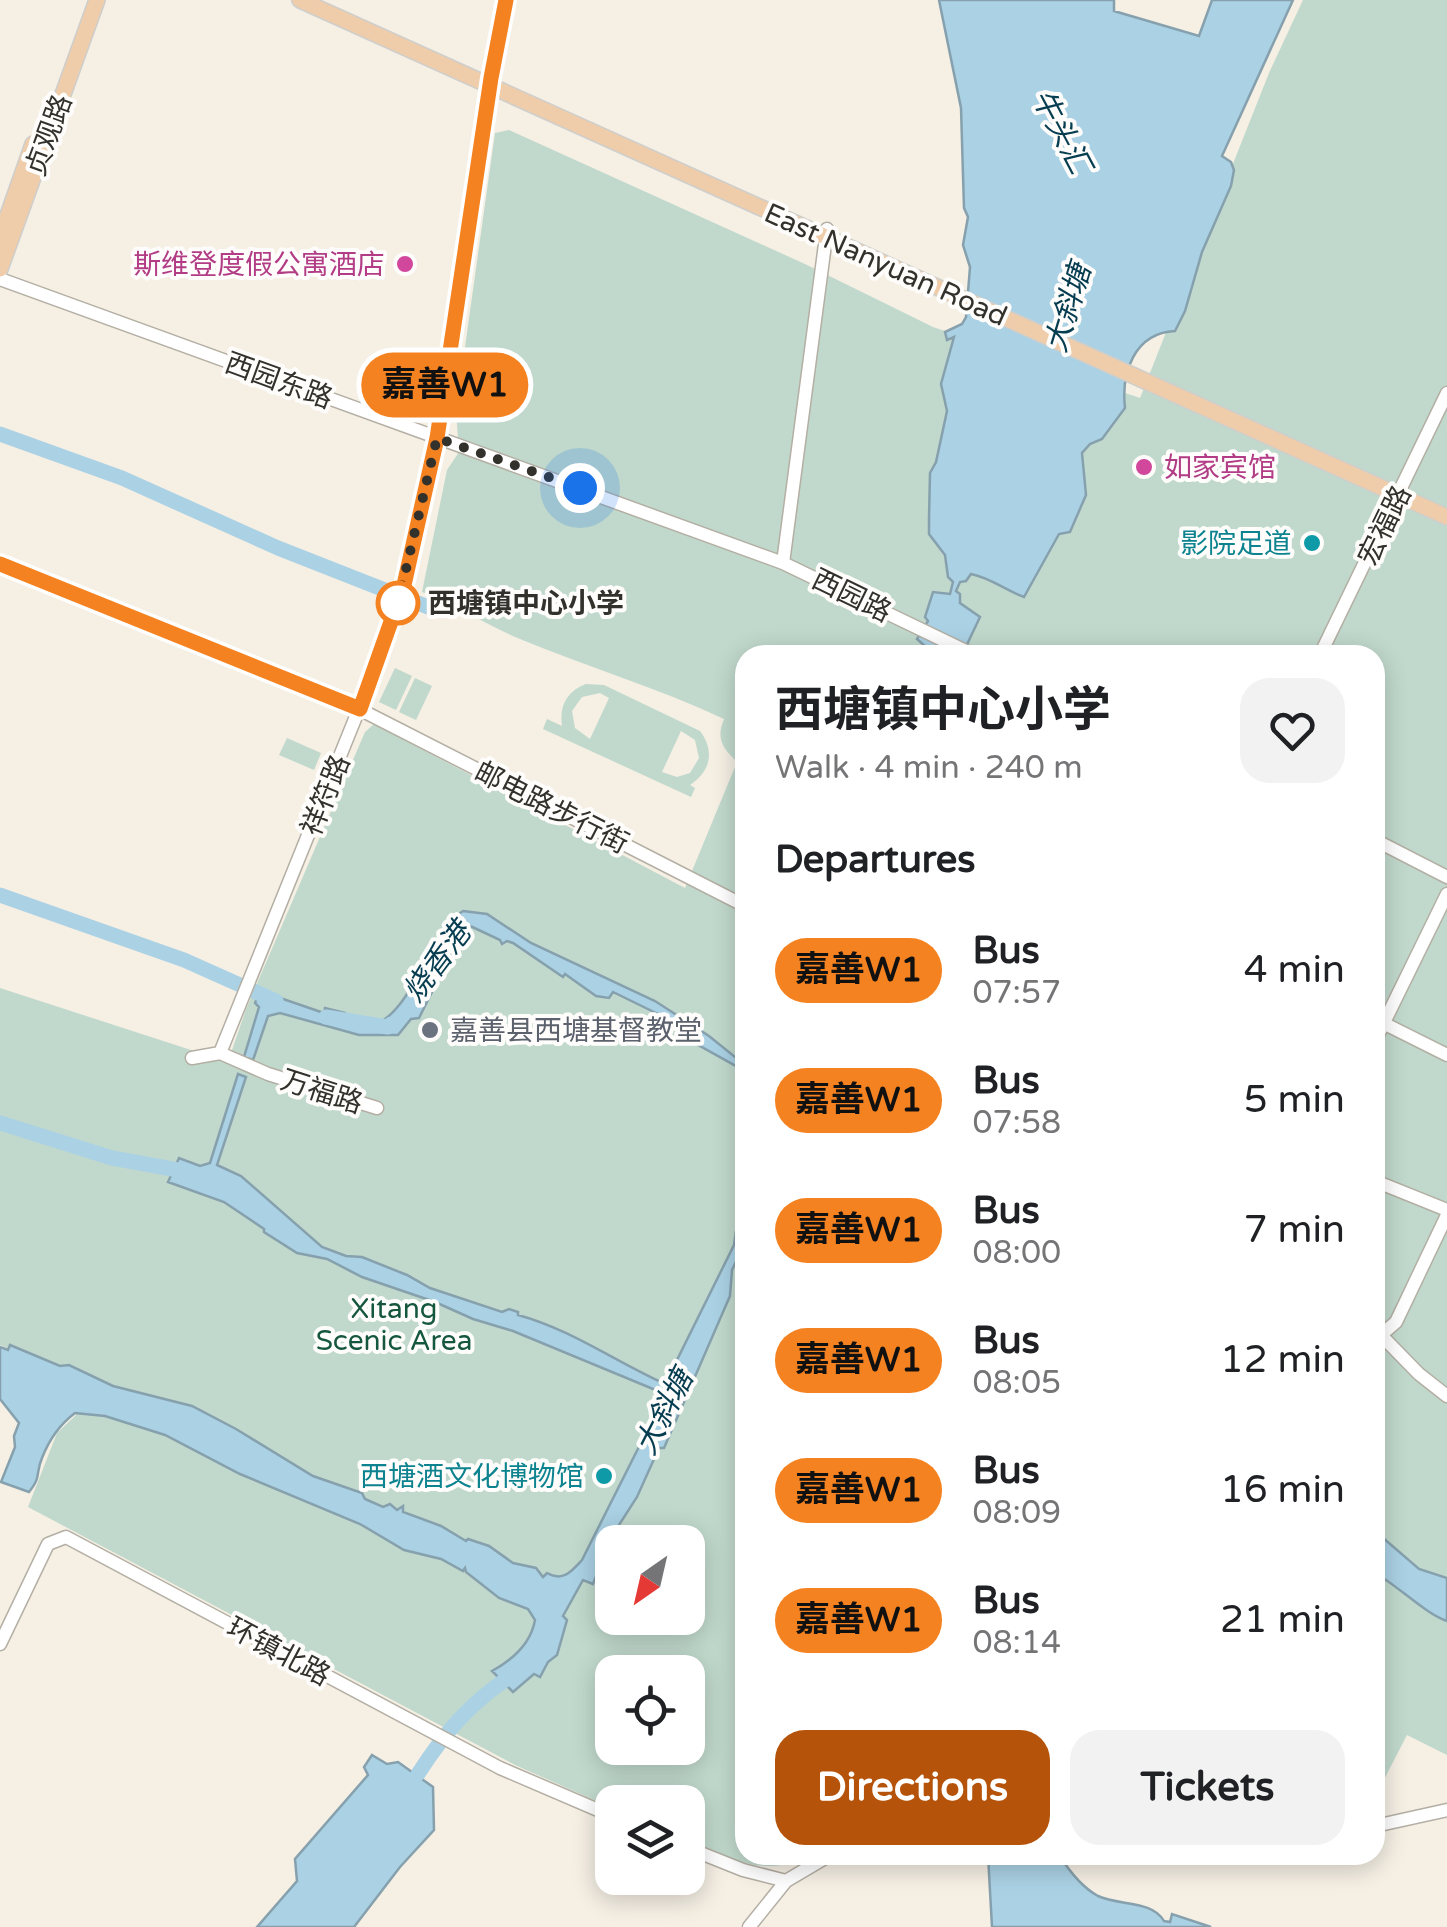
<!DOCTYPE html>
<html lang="en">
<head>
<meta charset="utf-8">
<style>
	body { margin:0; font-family:"Varela Round","Noto Sans SC",sans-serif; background:#f2f2f2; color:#202124; height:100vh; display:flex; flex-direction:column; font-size:38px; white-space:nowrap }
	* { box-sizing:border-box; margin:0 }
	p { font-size:32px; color:#757577 }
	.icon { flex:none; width:55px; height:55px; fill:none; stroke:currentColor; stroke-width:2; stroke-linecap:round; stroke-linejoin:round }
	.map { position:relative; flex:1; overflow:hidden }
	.panel { position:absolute; left:735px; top:645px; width:650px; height:1220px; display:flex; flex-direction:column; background:#fff; border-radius:30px; box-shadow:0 5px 25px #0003 }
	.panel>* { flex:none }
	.badge { padding:0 20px; border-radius:32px; font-size:35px; line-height:65px }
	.needle { width:65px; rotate:214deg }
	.controls { position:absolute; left:595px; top:1525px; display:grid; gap:20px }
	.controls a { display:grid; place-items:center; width:110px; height:110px; border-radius:20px; background:#fff; box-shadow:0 5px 25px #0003; font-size:50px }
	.you { position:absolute; width:50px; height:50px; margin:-25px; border:8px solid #fff; border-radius:50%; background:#1a73e8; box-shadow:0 0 0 15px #1a73e833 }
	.map>.badge { position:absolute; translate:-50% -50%; box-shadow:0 0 0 5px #fff }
	h2 { padding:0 40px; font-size:38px; line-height:90px }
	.round { display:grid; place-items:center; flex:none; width:105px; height:105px; border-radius:30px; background:#f2f2f2 }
	.overview { display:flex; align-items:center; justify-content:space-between; height:170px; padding:0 40px }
	h1 { font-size:48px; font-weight:700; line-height:75px }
	.cta { display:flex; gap:20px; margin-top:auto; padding:20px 40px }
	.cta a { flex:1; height:115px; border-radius:30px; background:#b45309; color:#fff; font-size:40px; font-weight:700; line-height:115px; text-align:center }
	.cta a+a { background:#f2f2f2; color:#202124 }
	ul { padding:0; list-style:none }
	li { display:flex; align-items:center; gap:30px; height:130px; padding:0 40px }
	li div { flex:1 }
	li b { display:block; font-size:38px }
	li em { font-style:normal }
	li .badge { min-width:110px; font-weight:700; text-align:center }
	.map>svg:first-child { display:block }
	.green { fill:#c1d9cc; fill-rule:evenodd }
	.water { fill:#aad1e4; stroke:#86a1ad; stroke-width:2.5 }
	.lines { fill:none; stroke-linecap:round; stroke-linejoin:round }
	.river { stroke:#aad1e4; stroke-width:15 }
	.minor-casing { stroke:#b4afa4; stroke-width:15 }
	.major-casing { stroke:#cececc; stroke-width:18 }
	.minor { stroke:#fff; stroke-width:12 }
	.major { stroke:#efcdaa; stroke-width:15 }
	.line-casing { stroke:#fff; stroke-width:22 }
	.line { stroke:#f58220; stroke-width:15 }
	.walk { stroke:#33312c; stroke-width:10; stroke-dasharray:0 18 }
	.hotel-dot { fill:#d1479c; stroke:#fefdfb; stroke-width:4 }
	.culture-dot { fill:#0f9aa8; stroke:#fefdfb; stroke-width:4 }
	.stop-dot { fill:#fff; stroke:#f58220; stroke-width:5 }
	.worship-dot { fill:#6b7280; stroke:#fefdfb; stroke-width:4 }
	.labels { text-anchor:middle; stroke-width:8; stroke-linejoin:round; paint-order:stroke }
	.street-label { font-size:28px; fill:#33312c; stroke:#fefdfb }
	.hotel-label { font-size:28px; fill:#b23c85; stroke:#fefdfb; text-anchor:end }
	.culture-label { font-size:28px; fill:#0d838f; stroke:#fefdfb; text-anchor:end }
	.stop-label { font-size:28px; font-weight:bold; fill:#33312c; stroke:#fefdfb; text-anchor:start }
	.worship-label { font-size:28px; fill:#5b616d; stroke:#fefdfb; text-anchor:start }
	.park-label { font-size:28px; fill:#15573d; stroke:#fefdfb }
	.water-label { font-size:30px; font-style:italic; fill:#063d51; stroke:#fefdfb }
</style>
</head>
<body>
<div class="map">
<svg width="1447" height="1927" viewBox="0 0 1447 1927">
	<rect width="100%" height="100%" fill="#f5efe4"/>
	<!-- green -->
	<path class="green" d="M1303,0H1447V1755L1407,1735L1375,1797V655H745V1855H810C764,1879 732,1859 688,1841V1802H612V1808L515,1765L28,1507L57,1433L76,1415L91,1387L0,1345V988L228,1062L246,1009L365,732L374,724L685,888L737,762C722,748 716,738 724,719C658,688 588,667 520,639C486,625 456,604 422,592L447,470L459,452L456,411L495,133L509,130L805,264L933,327L1140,398L1269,73ZM612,1542H688V1618H612ZM612,1672H688V1748H612Z
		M395,668L412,676L396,710L379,702Z
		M415,678L432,686L416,720L399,712Z
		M586,684L604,685L700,731C715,751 711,771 690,785L695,788L691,797L543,729L547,719L562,726C559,706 567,691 586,684ZM600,693L609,698L590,739L575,728L572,711L582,697ZM681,731L695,740L699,758L690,773L677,777L662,772Z
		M287,738L321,753L314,770L279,755Z"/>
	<!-- water -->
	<path class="water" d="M939,0H1114V11L1199,36L1212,0H1293L1222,156L1231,162L1234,170L1231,186L1202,252L1185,311L1175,331C1134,333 1121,373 1125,408L1102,439L1090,444L1082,453L1086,495L1070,532L1059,534L1024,597C1005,590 991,578 971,574L966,581L960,582L956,591L960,594V603L980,617L962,655H928L927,648L917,639L928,621L925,617L933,592L950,594L953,582L948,577L945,555L929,534V518L930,473L936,462L947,411L941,384L954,337L947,340L945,332L962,324L966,317L970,267L963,245L968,217L964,208L961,108Z
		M463,911L487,914L531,943L655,1001L709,1036L745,1065V1071L684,1037L685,1033L662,1016L613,992L609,998L596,996L565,974L563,977L513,943L507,941L502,944L500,940L466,924L419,1018L411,1019L398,1035H359L280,1013L268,1016L253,1060L244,1057L259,1007L255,1003L260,991L324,1013L325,1008L345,1013L344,1022C350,1023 360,1027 367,1026C409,1024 432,928 463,911Z
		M238,1074L246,1077L217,1165L241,1176L322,1247L346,1256L362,1257L407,1275L430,1288L502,1312L509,1309L518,1312V1315C570,1329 616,1362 665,1384L734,1245L736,1231L745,1213V1243L732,1270L730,1296L664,1448H659L637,1497L610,1539L593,1584L583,1580L563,1616L567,1620L557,1655L548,1662L540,1677L534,1674L513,1692L492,1671C512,1660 531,1643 535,1620L528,1609L499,1598L466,1572L465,1568L463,1571L441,1559L404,1550L360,1524L240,1474L165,1435L105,1416L75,1413C59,1425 49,1440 42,1458C35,1474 42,1476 29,1492L1,1482L15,1447L14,1436L19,1423L0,1399V1347L8,1350L10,1345L60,1366L69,1365L113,1386L192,1406L236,1429L313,1476L362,1493L365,1499L383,1507L390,1504L397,1510L403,1506V1512L441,1526L466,1541L468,1539L489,1546L513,1563L536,1568L543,1577L547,1573C563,1582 571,1572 582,1560L662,1401L658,1391L513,1331L473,1319L435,1302L362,1277L327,1259L297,1253L264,1232V1229L224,1202L168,1182L179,1158L200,1166L210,1163Z
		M1375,1531L1419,1569L1447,1578V1621C1427,1615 1397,1585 1375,1573Z
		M372,1755L387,1764L398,1762L433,1787L434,1830L400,1867L354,1927H257L297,1881L295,1859L368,1775L364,1767Z
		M988,1855H1059C1068,1869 1083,1888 1098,1896C1119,1906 1152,1900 1164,1921L1170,1922L1172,1914L1211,1927H992Z"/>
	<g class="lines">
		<!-- river -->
		<path class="river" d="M0,434L122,478L278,548L428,607
			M0,895L184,960L276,1001
			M326,1017L388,1027L391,1024
			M0,1123L112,1158L189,1172
			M418,1774C447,1729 472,1701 518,1671"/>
		<defs>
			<path id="minor" d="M0,279L783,563L974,655
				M783,563L827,229
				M0,564L359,709L745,906
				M1320,655L1447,393
				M1375,840L1447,877
				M1375,1019L1447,1055
				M1375,1041L1447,894
				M220,1053L359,709L404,585L437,438L490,85L506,0
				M192,1058L220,1053L268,1074L377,1108
				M1375,1181L1447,1210
				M1376,1330L1419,1374L1447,1396
				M1381,1335L1396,1322L1447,1215
				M0,1644L48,1544L66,1537L500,1768L612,1816
				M1375,1826L1447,1810
				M688,1848L743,1870L786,1881
				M749,1927L786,1881L830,1855"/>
			<path id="major" d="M300,0L1447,517
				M0,238L33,144
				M0,269L97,0"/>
		</defs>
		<!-- minor casing -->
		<use href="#minor" class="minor-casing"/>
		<!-- major casing -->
		<use href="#major" class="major-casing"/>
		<!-- minor -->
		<use href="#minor" class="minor"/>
		<!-- major -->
		<use href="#major" class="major"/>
	</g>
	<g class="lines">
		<defs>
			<path id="line" d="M0,564L360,709L404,585L437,438L491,78L506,0"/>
		</defs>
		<!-- line casing -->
		<use href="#line" class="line-casing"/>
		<!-- line -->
		<use href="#line" class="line"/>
		<!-- walk -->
		<path class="walk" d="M398,603L437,438L580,488"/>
	</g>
	<!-- markers -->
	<g class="hotel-dot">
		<circle cx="405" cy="264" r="10"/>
		<circle cx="1144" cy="467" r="10"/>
	</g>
	<g class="culture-dot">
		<circle cx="1312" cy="543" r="10"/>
		<circle cx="604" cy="1476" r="10"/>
	</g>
	<circle class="stop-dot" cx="398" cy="603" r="20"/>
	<circle class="worship-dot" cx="430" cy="1030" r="10"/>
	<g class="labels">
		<!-- street labels -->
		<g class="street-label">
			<text transform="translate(48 135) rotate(-70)" y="10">贞观路</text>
			<text transform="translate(886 264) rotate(24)" y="10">East Nanyuan Road</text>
			<text transform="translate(279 380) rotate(20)" y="10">西园东路</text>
			<text transform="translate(1384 525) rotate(-64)" y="10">宏福路</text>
			<text transform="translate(852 595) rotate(26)" y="10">西园路</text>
			<text transform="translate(325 795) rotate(-68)" y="10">祥符路</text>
			<text transform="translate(552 807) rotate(27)" y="10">邮电路步行街</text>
			<text transform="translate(322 1091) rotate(18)" y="10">万福路</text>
			<text transform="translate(279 1651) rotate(28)" y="10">环镇北路</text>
		</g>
		<!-- hotel labels -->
		<g class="hotel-label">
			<text x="385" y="274">斯维登度假公寓酒店</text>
			<text x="1164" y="477" text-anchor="start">如家宾馆</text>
		</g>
		<!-- culture labels -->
		<g class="culture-label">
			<text x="1292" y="553">影院足道</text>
			<text x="584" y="1486">西塘酒文化博物馆</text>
		</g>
		<!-- stop labels -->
		<g class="stop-label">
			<text x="428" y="613">西塘镇中心小学</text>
		</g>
		<!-- worship labels -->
		<g class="worship-label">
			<text x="450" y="1040">嘉善县西塘基督教堂</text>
		</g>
		<!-- park labels -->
		<g class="park-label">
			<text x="394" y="1318">Xitang<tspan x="394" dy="32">Scenic Area</tspan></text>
		</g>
		<!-- water labels -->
		<g class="water-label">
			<text transform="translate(1061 131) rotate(62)" y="10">牛头汇</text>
			<text transform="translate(1068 308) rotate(-73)" y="10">大斜塘</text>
			<text transform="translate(437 962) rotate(-53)" y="10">烧香港</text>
			<text transform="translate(664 1412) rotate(-63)" y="10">大斜塘</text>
		</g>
	</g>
</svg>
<div class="controls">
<a><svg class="needle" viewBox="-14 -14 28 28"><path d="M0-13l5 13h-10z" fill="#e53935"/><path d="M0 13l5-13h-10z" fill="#757577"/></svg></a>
<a><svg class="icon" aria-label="locate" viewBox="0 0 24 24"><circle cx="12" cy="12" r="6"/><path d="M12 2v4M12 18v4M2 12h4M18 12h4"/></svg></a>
<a><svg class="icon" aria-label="layers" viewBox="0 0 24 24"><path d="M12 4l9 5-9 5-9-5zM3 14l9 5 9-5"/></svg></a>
</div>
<div class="you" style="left:580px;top:488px"></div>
<b class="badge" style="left:445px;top:385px;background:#f58220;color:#111">嘉善W1</b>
<section class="panel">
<div class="overview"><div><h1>西塘镇中心小学</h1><p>Walk · 4 min · 240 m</p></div><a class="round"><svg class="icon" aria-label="heart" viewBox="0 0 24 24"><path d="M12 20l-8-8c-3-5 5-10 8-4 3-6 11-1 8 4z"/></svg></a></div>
<h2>Departures</h2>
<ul>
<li><span class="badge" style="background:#f58220;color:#111">嘉善W1</span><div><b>Bus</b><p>07:57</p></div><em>4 min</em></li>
<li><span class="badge" style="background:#f58220;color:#111">嘉善W1</span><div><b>Bus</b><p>07:58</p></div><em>5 min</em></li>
<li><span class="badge" style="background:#f58220;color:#111">嘉善W1</span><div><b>Bus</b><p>08:00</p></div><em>7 min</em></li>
<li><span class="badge" style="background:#f58220;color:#111">嘉善W1</span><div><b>Bus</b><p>08:05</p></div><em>12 min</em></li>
<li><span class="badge" style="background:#f58220;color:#111">嘉善W1</span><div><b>Bus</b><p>08:09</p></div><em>16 min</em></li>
<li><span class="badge" style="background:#f58220;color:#111">嘉善W1</span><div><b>Bus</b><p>08:14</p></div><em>21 min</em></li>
</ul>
<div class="cta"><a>Directions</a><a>Tickets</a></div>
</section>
</div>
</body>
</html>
